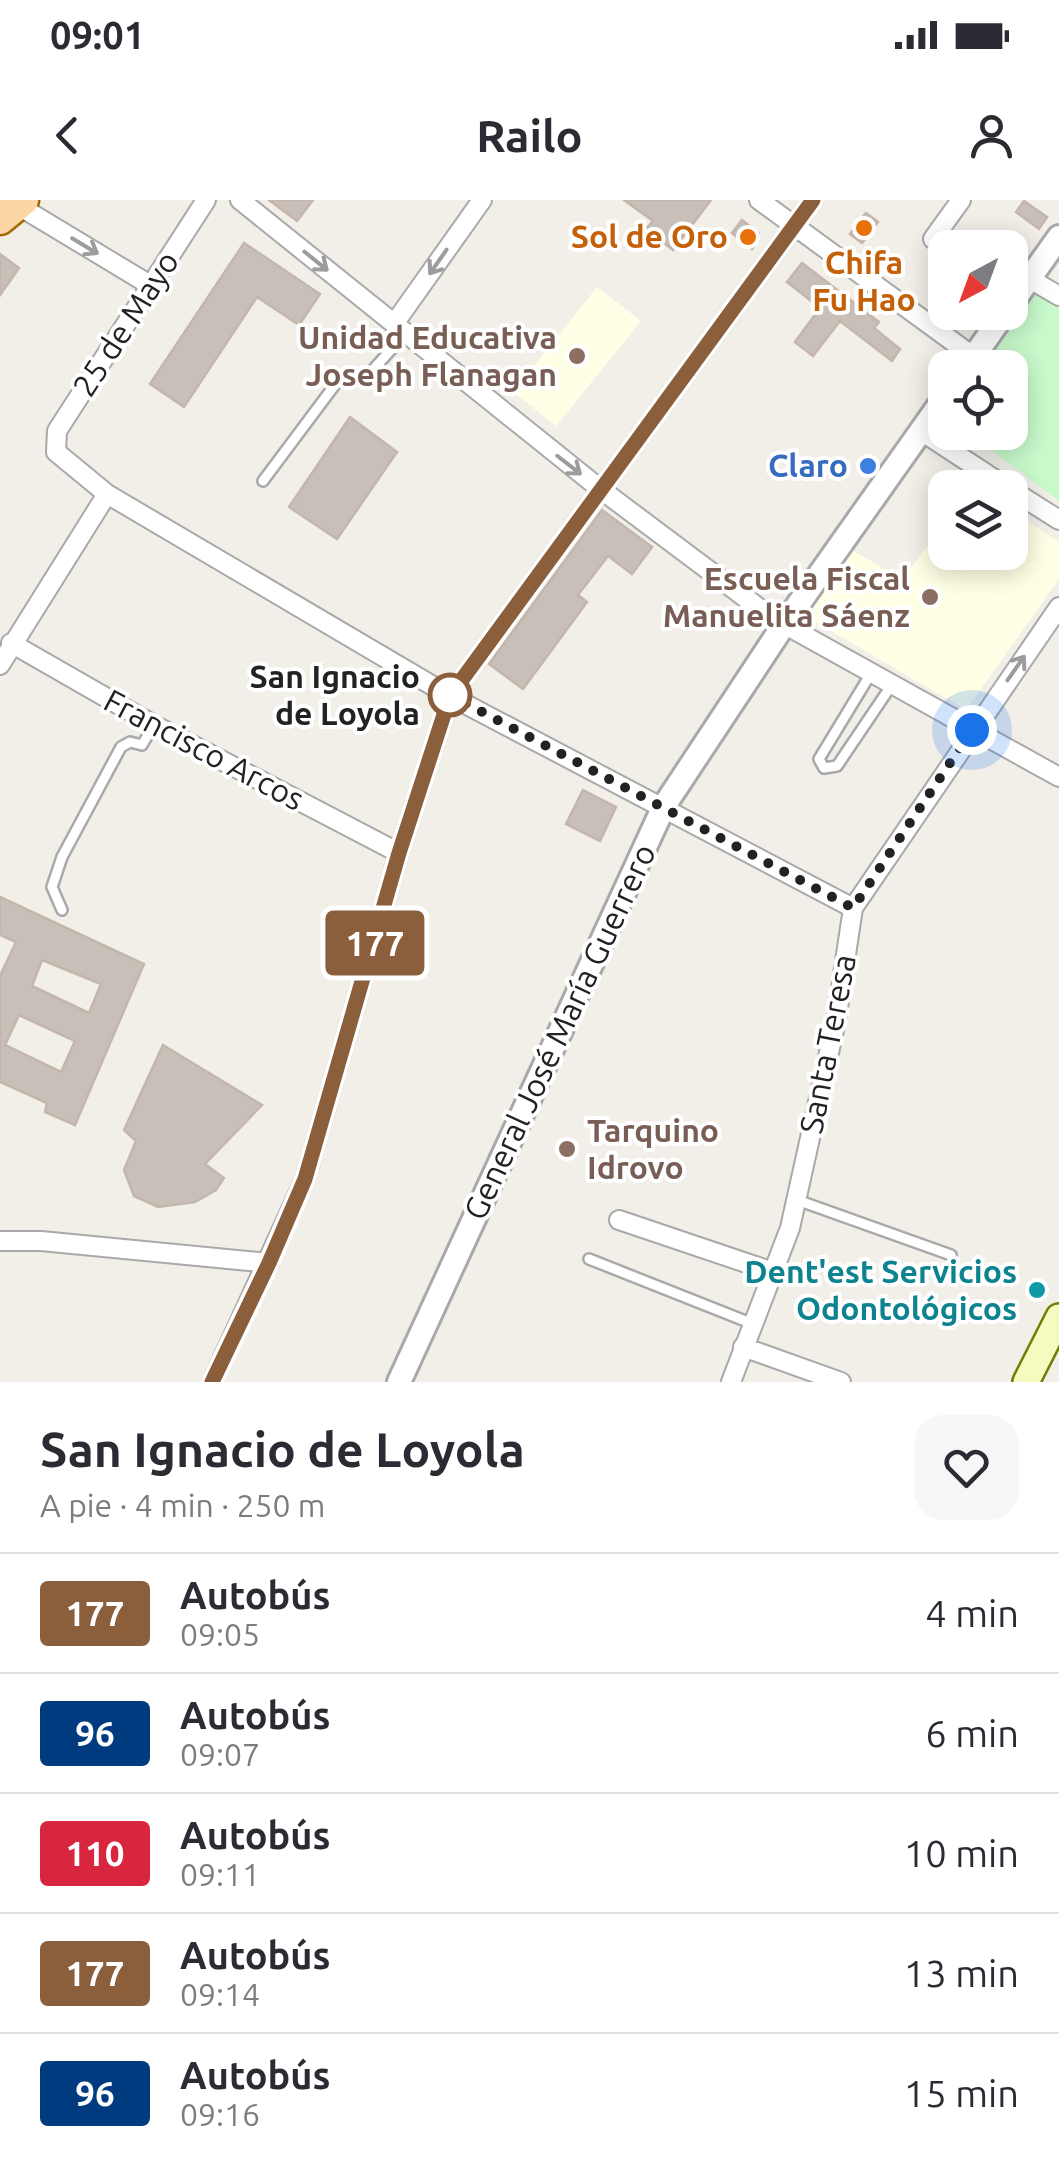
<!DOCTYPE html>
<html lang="es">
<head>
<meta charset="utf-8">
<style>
	body { margin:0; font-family:Ubuntu,sans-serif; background:#f7f7f7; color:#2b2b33; height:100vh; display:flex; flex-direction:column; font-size:38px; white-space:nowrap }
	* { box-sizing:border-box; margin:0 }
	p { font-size:32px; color:#7c7c81 }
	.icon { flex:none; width:55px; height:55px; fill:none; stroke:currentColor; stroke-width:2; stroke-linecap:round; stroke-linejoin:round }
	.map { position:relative; height:1182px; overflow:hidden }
	.details { display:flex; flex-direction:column; background:#fff; flex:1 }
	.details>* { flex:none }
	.badge { padding:0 20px; border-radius:8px; font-size:35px; line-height:65px }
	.needle { width:65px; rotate:221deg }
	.buttons { position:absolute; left:928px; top:30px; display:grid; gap:20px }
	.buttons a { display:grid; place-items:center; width:100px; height:100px; border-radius:20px; background:#fff; box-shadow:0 5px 25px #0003; font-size:50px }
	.you { position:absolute; width:50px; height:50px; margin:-25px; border:8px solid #fff; border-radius:50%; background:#1a73e8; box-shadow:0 0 0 15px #1a73e833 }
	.map>.badge { position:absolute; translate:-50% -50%; box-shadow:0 0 0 5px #fff }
	.round { display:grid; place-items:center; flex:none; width:105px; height:105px; border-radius:30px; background:#f7f7f7 }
	.head { display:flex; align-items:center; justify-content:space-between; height:170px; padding:0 40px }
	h1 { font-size:48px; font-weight:700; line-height:75px }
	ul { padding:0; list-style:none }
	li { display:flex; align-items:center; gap:30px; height:120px; padding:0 40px; border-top:2px solid #e1e1e2 }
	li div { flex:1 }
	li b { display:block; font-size:38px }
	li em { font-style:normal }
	li .badge { min-width:110px; font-weight:700; text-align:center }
	.status { display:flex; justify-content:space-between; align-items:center; height:70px; padding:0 50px; background:#fff; direction:ltr }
	.status svg { height:28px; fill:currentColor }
	header { display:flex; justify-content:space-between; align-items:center; height:130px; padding:0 40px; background:#fff; font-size:45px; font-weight:700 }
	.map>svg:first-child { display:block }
	.education { fill:#ffffe5 }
	.park { fill:#c8facc }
	.building { fill:#c7bfb8; stroke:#c4b6ab; stroke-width:2.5; fill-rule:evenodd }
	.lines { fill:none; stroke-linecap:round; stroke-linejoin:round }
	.service-casing { stroke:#a9a9a9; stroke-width:14 }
	.minor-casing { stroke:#a9a9a9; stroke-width:22 }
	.tertiary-casing { stroke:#a9a9a9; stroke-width:28 }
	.secondary-casing { stroke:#707d05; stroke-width:30 }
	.primary-casing { stroke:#a06b00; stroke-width:35 }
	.service { stroke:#fff; stroke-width:9 }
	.minor { stroke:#fff; stroke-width:18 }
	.tertiary { stroke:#fff; stroke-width:22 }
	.secondary { stroke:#f7fabf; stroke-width:25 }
	.primary { stroke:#fcd6a4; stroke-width:30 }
	.oneway { stroke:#9c9c9c }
	.line-casing { stroke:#fff; stroke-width:22 }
	.line { stroke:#8b5e3c; stroke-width:15 }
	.walk { stroke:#222; stroke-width:10; stroke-dasharray:0 18 }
	.food-dot { fill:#e8710a; stroke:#fff; stroke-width:4 }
	.education-dot { fill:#8d6e63; stroke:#fff; stroke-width:4 }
	.shop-dot { fill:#3f7fe0; stroke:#fff; stroke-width:4 }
	.stop-dot { fill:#fff; stroke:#8b5e3c; stroke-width:5 }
	.culture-dot { fill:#0f9aa8; stroke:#fff; stroke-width:4 }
	.labels { text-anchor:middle; stroke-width:8; stroke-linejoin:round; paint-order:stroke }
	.food-label { font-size:32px; font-weight:bold; fill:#c56008; stroke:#fff; text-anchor:end }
	.street-label { font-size:32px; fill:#222; stroke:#fff }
	.education-label { font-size:32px; font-weight:bold; fill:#785e54; stroke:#fff; text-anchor:end }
	.shop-label { font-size:32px; font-weight:bold; fill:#366cbe; stroke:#fff; text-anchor:end }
	.stop-label { font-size:32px; font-weight:bold; fill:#222; stroke:#fff; text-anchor:end }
	.culture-label { font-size:32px; font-weight:bold; fill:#0d838f; stroke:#fff; text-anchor:end }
</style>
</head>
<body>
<div class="status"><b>09:01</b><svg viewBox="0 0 49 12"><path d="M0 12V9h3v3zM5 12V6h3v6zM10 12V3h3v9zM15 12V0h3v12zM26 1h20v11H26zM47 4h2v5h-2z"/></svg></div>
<header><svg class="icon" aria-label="back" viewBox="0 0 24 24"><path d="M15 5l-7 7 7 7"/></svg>Railo<svg class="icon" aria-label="person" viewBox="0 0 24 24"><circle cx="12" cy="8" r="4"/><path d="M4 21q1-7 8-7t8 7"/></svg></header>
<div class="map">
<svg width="1059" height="1182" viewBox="0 0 1059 1182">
	<rect width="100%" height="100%" fill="#f2efe9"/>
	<!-- education -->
	<path class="education" d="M597,87L641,121L556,226L513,192Z
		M1010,310L1059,342V379L966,510L802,414L849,348L903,380L945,320V352H1010Z"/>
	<!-- park -->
	<path class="park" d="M1036,90L1059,105V301L968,233L1010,232V168L976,167Z"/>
	<!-- building -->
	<path class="building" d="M269,0H313L297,21Z
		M624,0H711L673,50L646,29L653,21Z
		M1024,1L1047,17L1039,29L1016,12Z
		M866,13L878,22L862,43L850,34Z
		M742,20L759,33L758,41L752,49L732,33Z
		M244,43L320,94L299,125L257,97L184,207L150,184Z
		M0,54L19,68L0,95Z
		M802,63L879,122L874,128L900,149L892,161L840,121L813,156L795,142L820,108L787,82Z
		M350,217L397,252L337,339L289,307Z
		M602,310L652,347L632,374L608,356L578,395L587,402L523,489L489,464Z
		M583,590L616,607L600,641L566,624Z
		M0,697L144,764L75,925L45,912L47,903L0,882V776L16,742L0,735ZM42,760L101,784L89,813L32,786ZM19,815L75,841L61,872L5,845Z
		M163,845L262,905L205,964L224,978L216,990L195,1002L158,1007L134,996L124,970L136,941L124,930Z"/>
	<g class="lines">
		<defs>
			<path id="service" d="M263,281L337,182L371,172L405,134
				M870,475L819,559L824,568L837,566L891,486
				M62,710L52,687L62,657L121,547L130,542L142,545L154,525
				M797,1000L951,1055
				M589,1059L753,1124"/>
			<path id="minor" d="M206,0L57,231L56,252L107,294L450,496L853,708
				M240,0L599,288L771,417L1059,577
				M759,0L974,157
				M19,6L150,85
				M933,39L961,0
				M1030,79L1059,96
				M394,124L482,0
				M921,231L1008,288
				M1010,289L1059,320
				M11,443L154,525L399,653
				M0,465L107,294
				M619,1020L773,1072
				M0,1041H41L269,1063
				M743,1147L841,1182
				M212,1182L305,979L399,653L450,496L813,0
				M731,1182L790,1028L836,821L853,708L1059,407"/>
			<path id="tertiary" d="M1010,106L1059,37
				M966,168L1005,112
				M399,1182L664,606L783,426L945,197"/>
			<path id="secondary" d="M1026,1182L1059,1117"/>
			<path id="primary" d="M0,19L23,0"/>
		</defs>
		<!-- service casing -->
		<use href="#service" class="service-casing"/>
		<!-- minor casing -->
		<use href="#minor" class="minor-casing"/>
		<!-- tertiary casing -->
		<use href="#tertiary" class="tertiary-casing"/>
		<!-- secondary casing -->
		<use href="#secondary" class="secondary-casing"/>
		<!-- primary casing -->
		<use href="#primary" class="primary-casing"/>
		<!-- service -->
		<use href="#service" class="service"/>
		<!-- minor -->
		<use href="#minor" class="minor"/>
		<!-- tertiary -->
		<use href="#tertiary" class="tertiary"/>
		<!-- secondary -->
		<use href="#secondary" class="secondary"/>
		<!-- primary -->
		<use href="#primary" class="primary"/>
	</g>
	<!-- one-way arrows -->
	<defs><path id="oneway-shaft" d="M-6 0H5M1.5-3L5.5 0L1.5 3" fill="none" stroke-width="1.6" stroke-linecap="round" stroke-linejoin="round" transform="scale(2.5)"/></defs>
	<g class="oneway">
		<use href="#oneway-shaft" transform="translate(85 46) rotate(31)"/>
		<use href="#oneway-shaft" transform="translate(316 61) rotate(39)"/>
		<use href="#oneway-shaft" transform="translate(438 62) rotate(125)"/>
		<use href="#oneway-shaft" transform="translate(569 265) rotate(38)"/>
		<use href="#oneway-shaft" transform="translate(1016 468) rotate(-55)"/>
	</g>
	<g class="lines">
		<defs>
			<path id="line" d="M212,1182L269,1063L305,979L399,653L450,496L813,0"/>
		</defs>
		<!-- line casing -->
		<use href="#line" class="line-casing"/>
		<!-- line -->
		<use href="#line" class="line"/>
		<!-- walk -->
		<path class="walk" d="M450,495L853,708L972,530"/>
	</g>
	<!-- markers -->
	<g class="food-dot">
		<circle cx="864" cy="28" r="10"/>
		<circle cx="748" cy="37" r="10"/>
	</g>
	<g class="education-dot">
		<circle cx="577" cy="156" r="10"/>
		<circle cx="930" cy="397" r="10"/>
		<circle cx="567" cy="949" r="10"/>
	</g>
	<circle class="shop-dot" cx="868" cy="266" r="10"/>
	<circle class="stop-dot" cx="450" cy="495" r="20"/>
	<circle class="culture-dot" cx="1037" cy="1090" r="10"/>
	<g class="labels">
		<!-- food labels -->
		<g class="food-label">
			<text x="728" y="48">Sol de Oro</text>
			<text x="864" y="74" text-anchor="middle">Chifa<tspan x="864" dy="37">Fu Hao</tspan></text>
		</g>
		<!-- street labels -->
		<g class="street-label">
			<text transform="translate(126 124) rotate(-57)" y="11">25 de Mayo</text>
			<text transform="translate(204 550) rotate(28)" y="11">Francisco Arcos</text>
			<text transform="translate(560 832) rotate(-65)" y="11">General José María Guerrero</text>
			<text transform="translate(828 844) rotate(-79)" y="11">Santa Teresa</text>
		</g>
		<!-- education labels -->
		<g class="education-label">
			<text x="557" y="149">Unidad Educativa<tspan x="557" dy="37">Joseph Flanagan</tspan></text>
			<text x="910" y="390">Escuela Fiscal<tspan x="910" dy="37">Manuelita Sáenz</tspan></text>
			<text x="587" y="942" text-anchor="start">Tarquino<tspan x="587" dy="37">Idrovo</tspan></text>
		</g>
		<!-- shop labels -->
		<g class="shop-label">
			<text x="848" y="277">Claro</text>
		</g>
		<!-- stop labels -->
		<g class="stop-label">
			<text x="420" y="488">San Ignacio<tspan x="420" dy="37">de Loyola</tspan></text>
		</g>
		<!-- culture labels -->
		<g class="culture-label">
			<text x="1017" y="1083">Dent'est Servicios<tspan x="1017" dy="37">Odontológicos</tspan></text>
		</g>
	</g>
</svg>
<div class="buttons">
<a><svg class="needle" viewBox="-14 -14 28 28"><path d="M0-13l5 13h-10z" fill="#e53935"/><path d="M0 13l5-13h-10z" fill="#7c7c81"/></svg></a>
<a><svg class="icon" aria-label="locate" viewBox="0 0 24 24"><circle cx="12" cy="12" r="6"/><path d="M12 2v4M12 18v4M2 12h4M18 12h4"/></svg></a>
<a><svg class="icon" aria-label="layers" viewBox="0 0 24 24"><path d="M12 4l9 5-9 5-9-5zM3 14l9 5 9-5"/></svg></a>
</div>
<div class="you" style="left:972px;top:530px"></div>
<b class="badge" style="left:375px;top:743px;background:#8b5e3c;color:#fff">177</b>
</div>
<section class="details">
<div class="head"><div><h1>San Ignacio de Loyola</h1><p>A pie · 4 min · 250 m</p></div><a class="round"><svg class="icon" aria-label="heart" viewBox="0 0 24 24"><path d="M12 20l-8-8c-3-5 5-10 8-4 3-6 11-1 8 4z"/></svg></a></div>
<ul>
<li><span class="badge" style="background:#8b5e3c;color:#fff">177</span><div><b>Autobús</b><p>09:05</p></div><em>4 min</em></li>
<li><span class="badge" style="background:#003b80;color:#fff">96</span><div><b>Autobús</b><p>09:07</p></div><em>6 min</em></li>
<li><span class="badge" style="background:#d7263d;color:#fff">110</span><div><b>Autobús</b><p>09:11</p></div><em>10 min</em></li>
<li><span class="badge" style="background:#8b5e3c;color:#fff">177</span><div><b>Autobús</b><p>09:14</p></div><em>13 min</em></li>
<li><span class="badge" style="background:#003b80;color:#fff">96</span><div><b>Autobús</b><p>09:16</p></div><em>15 min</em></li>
</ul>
</section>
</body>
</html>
